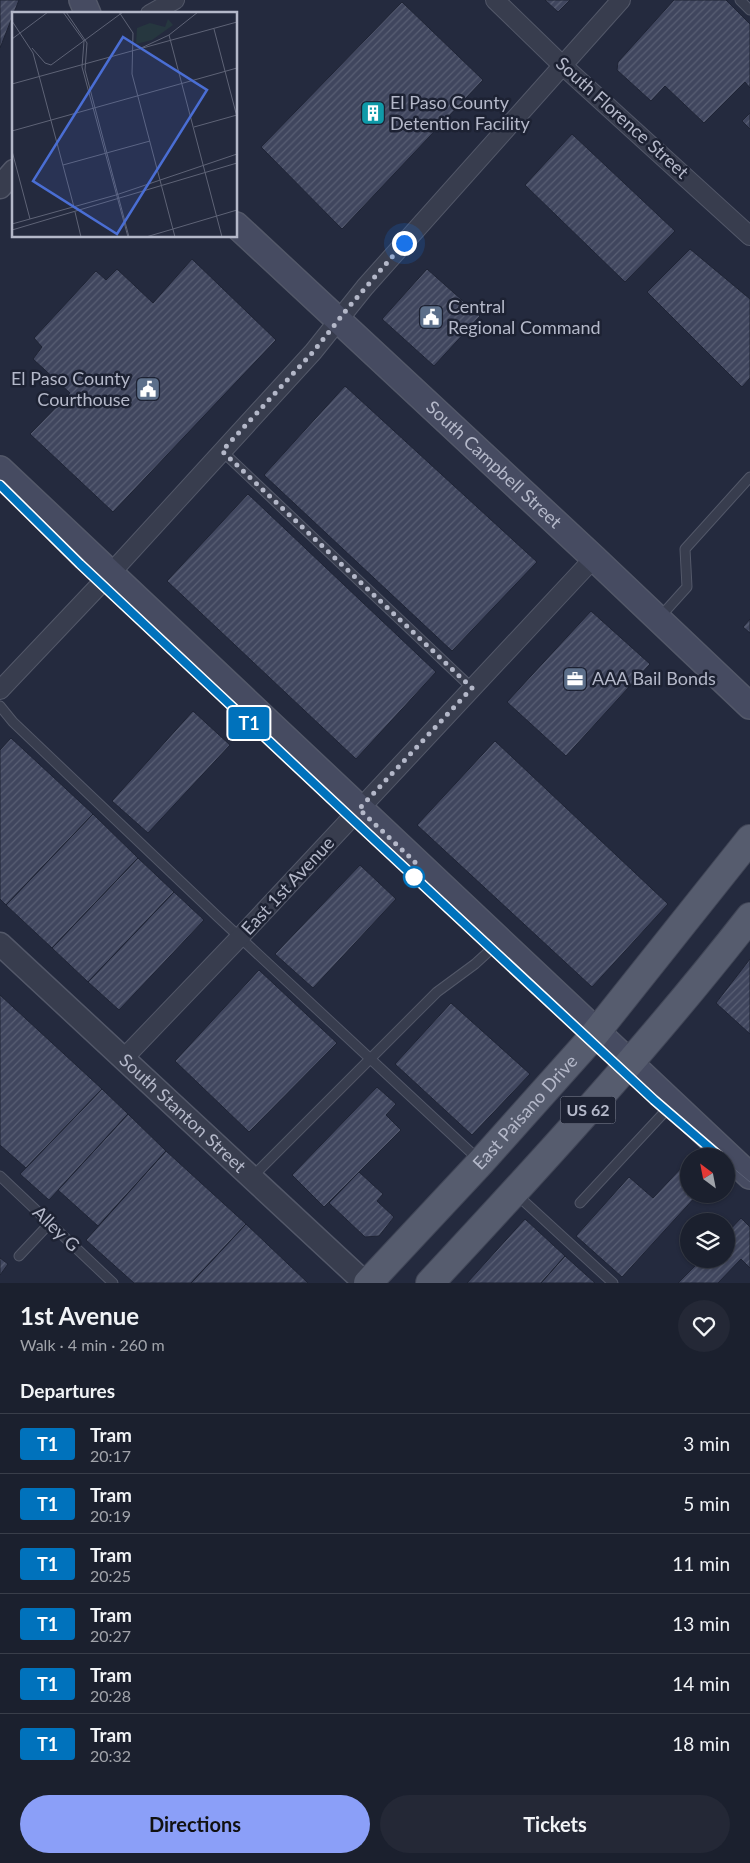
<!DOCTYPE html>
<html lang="en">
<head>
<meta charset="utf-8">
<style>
	body { margin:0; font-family:Lato,sans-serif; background:#242836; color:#f1f3f6; height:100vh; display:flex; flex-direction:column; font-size:19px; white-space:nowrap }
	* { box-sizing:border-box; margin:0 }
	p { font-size:16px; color:#a0a3aa }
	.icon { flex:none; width:28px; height:28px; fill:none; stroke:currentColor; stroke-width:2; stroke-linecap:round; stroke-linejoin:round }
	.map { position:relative; height:1283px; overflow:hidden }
	.side { display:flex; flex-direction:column; background:#1b202e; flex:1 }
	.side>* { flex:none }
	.badge { padding:0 10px; border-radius:4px; font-size:18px; line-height:32px }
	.needle { width:32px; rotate:328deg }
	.fabs { position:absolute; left:680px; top:1148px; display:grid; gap:10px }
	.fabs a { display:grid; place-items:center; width:55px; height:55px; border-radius:50%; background:#1b202e; box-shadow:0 1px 4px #0004,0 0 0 1px #393e4a; font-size:25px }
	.you { position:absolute; width:25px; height:25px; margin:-12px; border:4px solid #fff; border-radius:50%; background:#1a73e8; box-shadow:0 0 0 8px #1a73e833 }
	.map>.badge { position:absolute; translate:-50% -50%; box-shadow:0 0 0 2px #fff }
	h2 { padding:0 20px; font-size:19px; line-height:45px }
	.round { display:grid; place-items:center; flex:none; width:52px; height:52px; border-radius:26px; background:#242836 }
	.head { display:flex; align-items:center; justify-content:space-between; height:85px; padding:0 20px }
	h1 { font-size:24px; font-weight:700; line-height:38px }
	.primary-button { display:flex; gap:10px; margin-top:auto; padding:10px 20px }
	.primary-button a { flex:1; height:58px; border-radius:30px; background:#8b9ff8; color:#111; font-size:20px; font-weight:700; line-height:58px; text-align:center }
	.primary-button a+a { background:#242836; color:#f1f3f6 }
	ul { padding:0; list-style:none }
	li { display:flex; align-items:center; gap:15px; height:60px; padding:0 20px; border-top:1px solid #393e4a }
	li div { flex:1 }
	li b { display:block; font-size:19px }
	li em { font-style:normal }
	li .badge { min-width:55px; font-weight:700; text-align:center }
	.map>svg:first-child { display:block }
	.building { fill:url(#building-hatch); stroke:#1f2435 }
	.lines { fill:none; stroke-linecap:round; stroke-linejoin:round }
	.service-casing { stroke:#535869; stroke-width:11 }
	.minor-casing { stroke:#535869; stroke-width:20 }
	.tertiary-casing { stroke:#535869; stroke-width:25 }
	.secondary-casing { stroke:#535869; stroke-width:28 }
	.primary-casing { stroke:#414657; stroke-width:30 }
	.service { stroke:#383d4e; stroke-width:9 }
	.minor { stroke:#383d4e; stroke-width:18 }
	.tertiary { stroke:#383d4e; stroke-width:22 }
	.secondary { stroke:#464b61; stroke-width:25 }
	.primary { stroke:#565c6e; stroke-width:28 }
	.tram { stroke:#5a6075; stroke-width:1 }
	.line-casing { stroke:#fff; stroke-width:11 }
	.line { stroke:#0072bc; stroke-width:8 }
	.walk { stroke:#b4b8c9; stroke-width:5; stroke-dasharray:0 9 }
	.stop-dot { fill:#fff; stroke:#0072bc; stroke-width:2.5 }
	.labels { text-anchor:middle; stroke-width:5; stroke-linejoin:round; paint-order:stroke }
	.shield { fill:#1d2233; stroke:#878b9c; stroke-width:1 }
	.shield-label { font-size:16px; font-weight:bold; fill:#b4b8c9 }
	.poi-label { font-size:18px; fill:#b4b8c9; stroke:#1d2233; text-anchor:start }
	.street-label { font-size:18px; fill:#b4b8c9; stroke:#1d2233 }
	.inset-road { fill:none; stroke:#5e6376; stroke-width:1 }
	.view { fill:#4a6ed4; fill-opacity:0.15; stroke:#4a6ed4; stroke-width:2.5 }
	.inset-edge { fill:none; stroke:#b4b8c9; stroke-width:2.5 }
</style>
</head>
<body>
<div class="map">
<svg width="750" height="1283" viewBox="0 0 750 1283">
	<defs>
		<pattern id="building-hatch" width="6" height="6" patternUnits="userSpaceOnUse" patternTransform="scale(1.25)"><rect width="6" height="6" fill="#40465e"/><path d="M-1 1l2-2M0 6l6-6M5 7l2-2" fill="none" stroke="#595f74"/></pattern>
	</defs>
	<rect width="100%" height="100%" fill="#242a3e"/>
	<!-- building -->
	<path class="building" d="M0,0H19L0,48Z
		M545,0H570L558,12Z
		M674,0H726L750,24V88L745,82L704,123L665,86L651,101L617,70L618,62Z
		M402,2L483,80L342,229L261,147Z
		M750,113V129L742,121Z
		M572,134L675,231L625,282L525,185Z
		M690,249L750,299V378L742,387L647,292Z
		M192,259L276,340L113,512L30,434L70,393L33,359L42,347L34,338L96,271L106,280L117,269L153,303Z
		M427,269L480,316L434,366L382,319Z
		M345,386L537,562L452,651L264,475Z
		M248,494L436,672L356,759L167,581Z
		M591,611L650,664L566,756L507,702Z
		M750,619V633L743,627Z
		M193,711L230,745L148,833L112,801Z
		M11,738L93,814L6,905L0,899V750Z
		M495,741L668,904L592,987L417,825Z
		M93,814L138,858L52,948L6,905Z
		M138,858L174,892L88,982L52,948Z
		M360,865L396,899L313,988L275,954Z
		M174,892L204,920L119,1010L88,982Z
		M750,959V1034L716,1003Z
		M259,970L337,1043L249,1132L175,1061Z
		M0,995L102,1089L26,1168L0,1145Z
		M451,1003L530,1074L472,1135L395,1064Z
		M377,1087L396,1104L386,1115L401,1130L324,1207L292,1175Z
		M102,1089L128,1114L49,1200L20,1174Z
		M128,1114L166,1151L98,1226L58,1190Z
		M166,1151L246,1224L191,1283H134L86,1240Z
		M684,1165L689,1169V1194H698L622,1277L576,1236L629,1177L653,1198Z
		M359,1172L383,1194L377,1201L394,1217L379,1236L365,1237L329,1203Z
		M741,1218L750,1227V1268L741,1259L718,1283H678L702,1259H726V1234Z
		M525,1219L565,1256L541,1283H467Z
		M246,1224L308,1283H191Z
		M565,1256L595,1283H541Z
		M0,1258L8,1264L0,1275Z"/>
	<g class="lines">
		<defs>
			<path id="service" d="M740,0L750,10
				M222,451L472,688
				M660,617L687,587L685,549L750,477
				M0,706L13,722L218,917L479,1160
				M0,1176L113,1283
				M252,1177L437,992L475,964L499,942
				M516,1194L613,1283
				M580,1203L672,1104
				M19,1256L50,1223"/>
			<path id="minor" d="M495,0L562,65L750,236
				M150,14L175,0
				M0,690L110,574L313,352L365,287L621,0
				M124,1058L240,937L594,558"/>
			<g id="tertiary">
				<path d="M0,187L14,171"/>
				<path id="s1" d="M0,944L365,1283"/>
			</g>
			<g id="secondary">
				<path d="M82,0L88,14"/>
				<path id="s2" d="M236,225L594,558L750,706"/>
				<path d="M0,469L750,1176"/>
			</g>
			<g id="primary">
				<path id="s3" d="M368,1283L481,1162L590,1040L750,839"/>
				<path d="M430,1283C540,1165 650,1045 750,917"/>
			</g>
		</defs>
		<!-- service casing -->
		<use href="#service" class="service-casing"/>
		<!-- minor casing -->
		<use href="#minor" class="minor-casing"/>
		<!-- tertiary casing -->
		<use href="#tertiary" class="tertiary-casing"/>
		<!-- secondary casing -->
		<use href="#secondary" class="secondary-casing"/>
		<!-- primary casing -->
		<use href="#primary" class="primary-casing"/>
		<!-- service -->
		<use href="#service" class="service"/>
		<!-- minor -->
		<use href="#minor" class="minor"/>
		<!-- tertiary -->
		<use href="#tertiary" class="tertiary"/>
		<!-- secondary -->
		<use href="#secondary" class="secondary"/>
		<!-- primary -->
		<use href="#primary" class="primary"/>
		<!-- tram -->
		<path class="tram" d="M0,485L80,564L351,818L654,1100L719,1156
			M726,1162L750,1182"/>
	</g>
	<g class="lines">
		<defs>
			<path id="line" d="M0,485L80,564L351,818L654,1100L719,1156"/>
		</defs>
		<!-- line casing -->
		<use href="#line" class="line-casing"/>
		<!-- line -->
		<use href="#line" class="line"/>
		<!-- walk -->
		<path class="walk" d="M404,243L348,308L313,352L222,451L472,688L359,809L415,862L414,877"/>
	</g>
	<!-- icons -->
	<defs>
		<symbol id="building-square" viewBox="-11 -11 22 22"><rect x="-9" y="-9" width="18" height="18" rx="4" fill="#0f9aa8" stroke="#1d2233"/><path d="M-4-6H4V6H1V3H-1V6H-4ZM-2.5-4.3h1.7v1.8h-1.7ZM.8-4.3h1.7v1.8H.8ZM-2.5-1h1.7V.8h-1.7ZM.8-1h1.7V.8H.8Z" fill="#fff"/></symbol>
		<symbol id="civic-square" viewBox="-11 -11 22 22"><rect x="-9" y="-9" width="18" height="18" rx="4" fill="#5c6f8a" stroke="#1d2233"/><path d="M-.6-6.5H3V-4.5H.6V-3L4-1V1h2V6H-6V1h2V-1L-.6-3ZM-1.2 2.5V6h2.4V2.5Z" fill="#fff"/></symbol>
		<symbol id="office-square" viewBox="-11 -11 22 22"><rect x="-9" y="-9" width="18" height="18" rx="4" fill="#5c6f8a" stroke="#1d2233"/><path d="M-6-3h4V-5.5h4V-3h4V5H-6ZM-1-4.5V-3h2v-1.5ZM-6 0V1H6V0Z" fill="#fff"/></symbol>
	</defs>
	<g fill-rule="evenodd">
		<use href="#building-square" x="359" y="99" width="28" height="28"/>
		<use href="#civic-square" x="417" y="303" width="28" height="28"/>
		<use href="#civic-square" x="134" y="375" width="28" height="28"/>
		<use href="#office-square" x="561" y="665" width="28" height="28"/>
	</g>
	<!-- markers -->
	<circle class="stop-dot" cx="414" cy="877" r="10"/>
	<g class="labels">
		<!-- shield labels -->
		<rect class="shield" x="560.5" y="1096.5" width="55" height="27" rx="4"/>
		<g class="shield-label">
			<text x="588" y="1116">US 62</text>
		</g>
		<!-- poi labels -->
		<g class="poi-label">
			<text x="390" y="109">El Paso County<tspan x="390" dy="21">Detention Facility</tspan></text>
			<text x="448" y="313">Central<tspan x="448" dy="21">Regional Command</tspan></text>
			<text x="130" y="385" text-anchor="end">El Paso County<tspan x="130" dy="21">Courthouse</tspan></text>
			<text x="592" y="685">AAA Bail Bonds</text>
		</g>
		<!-- street labels -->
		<g class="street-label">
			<text transform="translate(622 118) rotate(42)" y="6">South Florence Street</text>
			<text dy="6" stroke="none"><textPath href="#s2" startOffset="352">South Campbell Street</textPath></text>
			<text transform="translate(288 886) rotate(-47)" y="6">East 1st Avenue</text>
			<text dy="6" stroke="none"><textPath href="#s3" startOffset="232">East Paisano Drive</textPath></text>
			<text dy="6" stroke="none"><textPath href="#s1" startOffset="249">South Stanton Street</textPath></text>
			<text transform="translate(56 1229) rotate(44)" y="6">Alley G</text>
		</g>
	</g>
	<!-- overview -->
	<g transform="translate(12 12)">
		<rect width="225" height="225" fill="#242a3e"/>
		<path d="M156,7L161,13L140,28L124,32L125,16L138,11L153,15Z" fill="#26373f"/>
		<path class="inset-road" d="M51,0L72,29L70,55L116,225M54,0L75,31L73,58L117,225M107,0L121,21L120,62L163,225M0,9L21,41L62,195M202,17L225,105M157,23L210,225M0,27L36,0M20,36L33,51L39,53L111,0M127,37L157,23L186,0M0,72L225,10M182,115L225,103M0,119L225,56M0,139L18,207M51,153L138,129M63,200L69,225M0,212L104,183L225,142M0,218L225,151M134,225L225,198"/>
		<path class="view" d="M111,25L195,78L105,222L21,169Z"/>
		<rect width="225" height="225" class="inset-edge"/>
	</g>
</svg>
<div class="fabs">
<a><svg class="needle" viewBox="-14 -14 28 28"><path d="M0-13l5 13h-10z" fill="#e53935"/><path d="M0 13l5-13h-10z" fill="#a0a3aa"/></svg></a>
<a><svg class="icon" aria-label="layers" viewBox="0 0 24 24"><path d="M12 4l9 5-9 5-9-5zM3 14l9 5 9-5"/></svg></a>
</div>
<div class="you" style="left:404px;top:243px"></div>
<b class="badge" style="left:249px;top:723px;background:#0072bc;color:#fff">T1</b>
</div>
<section class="side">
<div class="head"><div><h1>1st Avenue</h1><p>Walk · 4 min · 260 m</p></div><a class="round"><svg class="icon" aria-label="heart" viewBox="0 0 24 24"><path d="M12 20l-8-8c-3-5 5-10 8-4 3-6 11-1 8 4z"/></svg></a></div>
<h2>Departures</h2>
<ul>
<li><span class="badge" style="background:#0072bc;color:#fff">T1</span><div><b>Tram</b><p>20:17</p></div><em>3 min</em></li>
<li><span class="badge" style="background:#0072bc;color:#fff">T1</span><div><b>Tram</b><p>20:19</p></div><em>5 min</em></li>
<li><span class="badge" style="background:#0072bc;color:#fff">T1</span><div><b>Tram</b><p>20:25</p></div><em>11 min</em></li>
<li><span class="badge" style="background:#0072bc;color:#fff">T1</span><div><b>Tram</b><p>20:27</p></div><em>13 min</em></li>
<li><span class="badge" style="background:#0072bc;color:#fff">T1</span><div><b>Tram</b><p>20:28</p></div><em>14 min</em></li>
<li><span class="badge" style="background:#0072bc;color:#fff">T1</span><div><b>Tram</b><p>20:32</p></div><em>18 min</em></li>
</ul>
<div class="primary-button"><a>Directions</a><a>Tickets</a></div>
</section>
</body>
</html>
